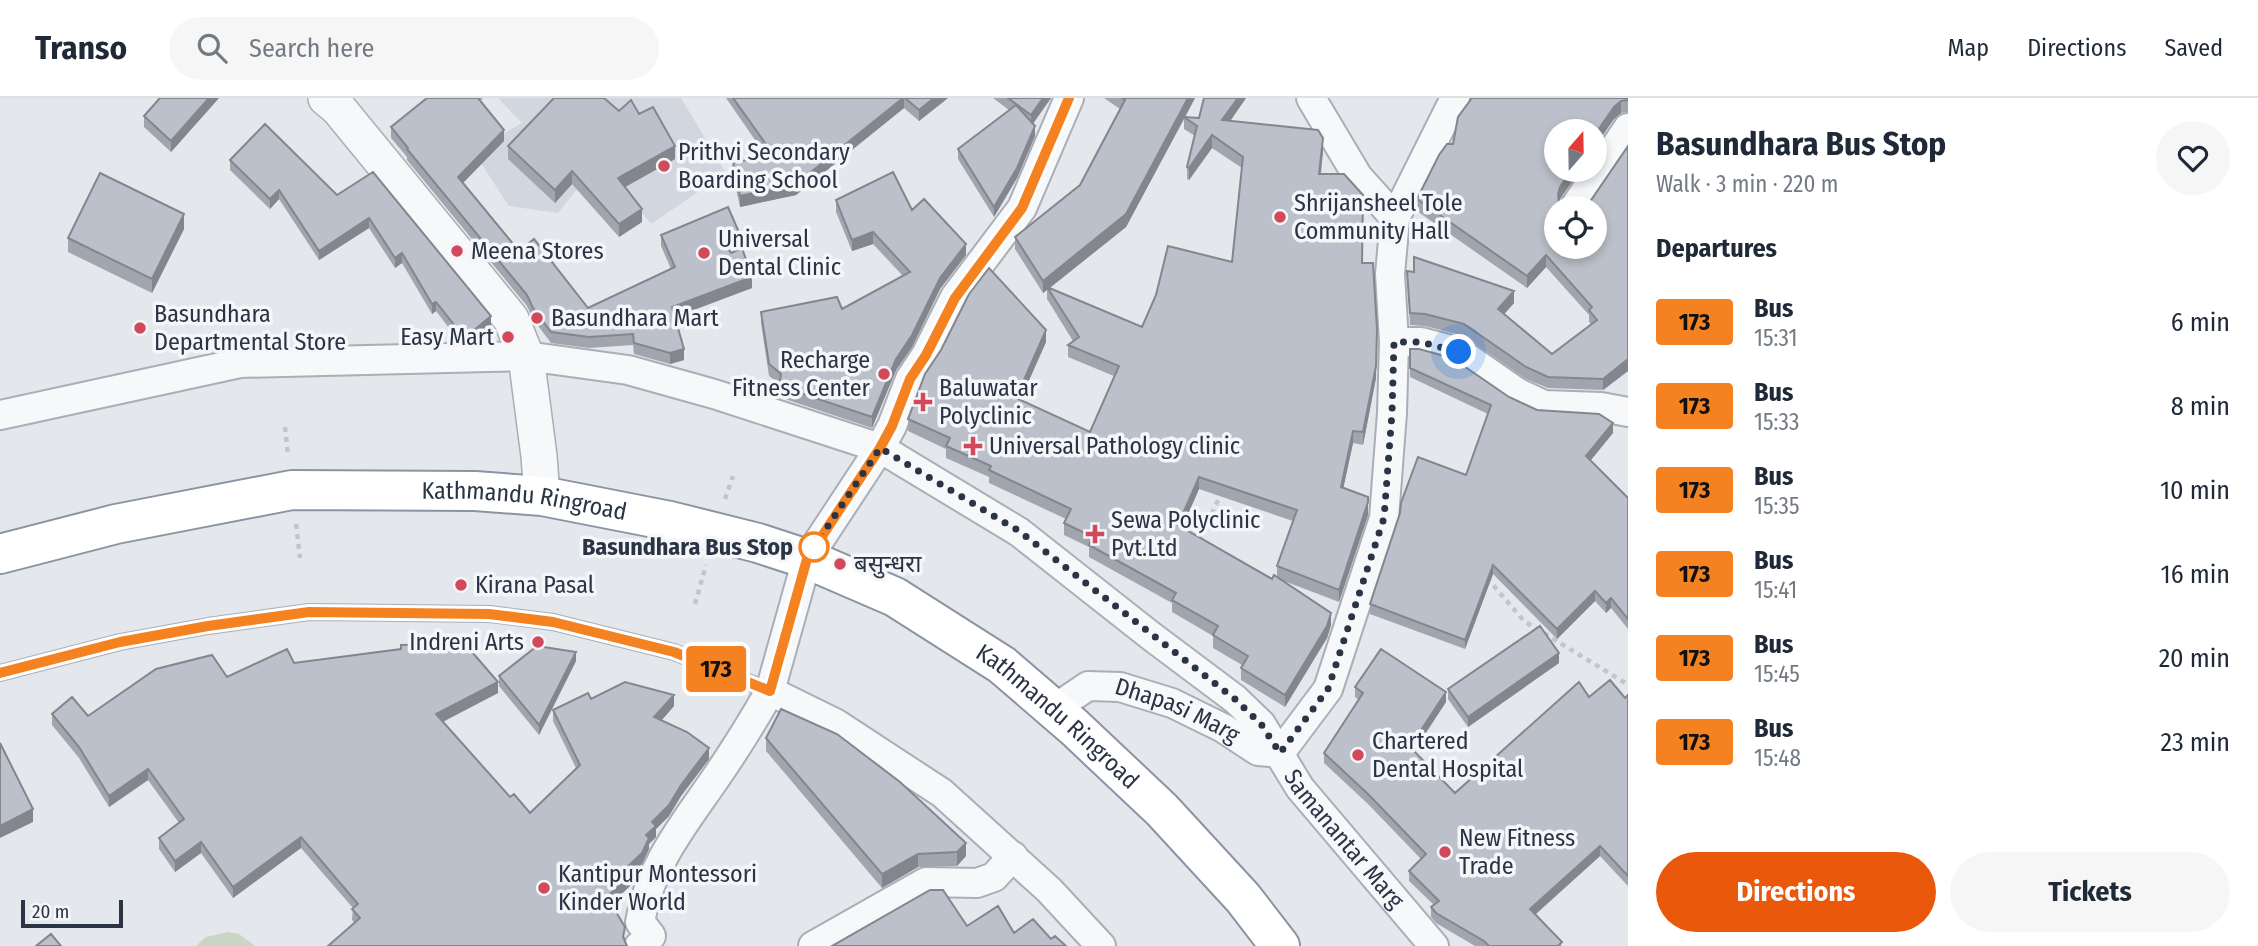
<!DOCTYPE html>
<html lang="en">
<head>
<meta charset="utf-8">
<style>
	body { margin:0; font-family:"Fira Sans Condensed","Noto Sans Devanagari",sans-serif; background:#f6f6f7; color:#1f2937; height:100vh; display:flex; flex-direction:column; font-size:26px; white-space:nowrap }
	* { box-sizing:border-box; margin:0 }
	p { font-size:23px; color:#747a83 }
	.icon { flex:none; width:38px; height:38px; fill:none; stroke:currentColor; stroke-width:2; stroke-linecap:round; stroke-linejoin:round }
	.map { position:relative; flex:1; overflow:hidden }
	.panel { display:flex; flex-direction:column; background:#fff; width:630px }
	.panel>* { flex:none }
	.badge { padding:0 14px; border-radius:5px; font-size:24px; line-height:46px }
	.needle { width:46px; rotate:20deg }
	.controls { position:absolute; left:1544px; top:21px; display:grid; gap:14px }
	.controls a { display:grid; place-items:center; width:63px; height:63px; border-radius:50%; background:#fff; box-shadow:0 4px 10px #0003; font-size:35px }
	.scale { position:absolute; left:21px; bottom:18px; width:102px; box-sizing:border-box; padding-left:7px; border:4px solid #2b3445; border-top:0; font-size:19px; line-height:24px; white-space:nowrap; color:#2b3445; -webkit-text-stroke:5px #f4f6f9; paint-order:stroke }
	.you { position:absolute; width:35px; height:35px; margin:-18px; border:5px solid #fff; border-radius:50%; background:#1a73e8; box-shadow:0 0 0 10px #1a73e833 }
	.map>.badge { position:absolute; translate:-50% -50%; box-shadow:0 0 0 4px #fff }
	h2 { padding:0 28px; font-size:26px; line-height:63px }
	.round { display:grid; place-items:center; flex:none; width:74px; height:74px; border-radius:37px; background:#f6f6f7 }
	.summary { display:flex; align-items:center; justify-content:space-between; height:119px; padding:0 28px }
	h1 { font-size:33px; font-weight:700; line-height:52px }
	.button { display:flex; gap:14px; margin-top:auto; padding:14px 28px }
	.button a { flex:1; height:80px; border-radius:42px; background:#ea580c; color:#fff; font-size:28px; font-weight:700; line-height:80px; text-align:center }
	.button a+a { background:#f6f6f7; color:#1f2937 }
	ul { padding:0; list-style:none }
	li { display:flex; align-items:center; gap:21px; height:84px; padding:0 28px }
	li div { flex:1 }
	li b { display:block; font-size:26px }
	li em { font-style:normal }
	li .badge { min-width:77px; font-weight:700; text-align:center }
	header { display:flex; align-items:center; gap:42px; box-sizing:border-box; height:98px; padding:0 35px; background:#fff; border-bottom:2px solid #e0e1e3 }
	header strong { font-size:33px }
	nav { display:flex; gap:38px; margin-inline-start:auto; font-size:24px }
	.search { width:490px; height:63px; background:#f6f6f7; display:flex; align-items:center; gap:18px; box-sizing:border-box; padding:0 24px; border-radius:38px; color:#747a83; font-size:26px }
	main { display:flex; flex:1; min-height:0 }
	.map>svg:first-child { display:block }
	.built { fill:#d2d6de }
	.green { fill:#c9d6c5 }
	.lines { fill:none; stroke-linecap:round; stroke-linejoin:round }
	.service-casing { stroke:#a9aeb7; stroke-width:18 }
	.minor-casing { stroke:#a9aeb7; stroke-width:32 }
	.tertiary-casing { stroke:#a9aeb7; stroke-width:38 }
	.trunk-casing { stroke:#8b94a3; stroke-width:42 }
	.path { stroke:#c2c5cb; stroke-width:4.5; stroke-dasharray:5 5; stroke-linecap:butt }
	.service { stroke:#f7f8fa; stroke-width:14 }
	.minor { stroke:#f7f8fa; stroke-width:28 }
	.tertiary { stroke:#f7f8fa; stroke-width:35 }
	.trunk { stroke:#fff; stroke-width:38 }
	.wall { fill:#a1a5ae; fill-rule:evenodd }
	.shaded-wall { fill:#83868d }
	.building { fill:#bbc0ca; stroke:#83868d; stroke-width:2 }
	.line-casing { stroke:#fff; stroke-width:16 }
	.line { stroke:#f58220; stroke-width:10 }
	.walk { stroke:#2b3445; stroke-width:7; stroke-dasharray:0 12.6 }
	.poi-dot { fill:#d1495b; stroke:#f4f6f9; stroke-width:2.5 }
	.stop-dot { fill:#fff; stroke:#f58220; stroke-width:3.5 }
	.labels { text-anchor:middle; stroke-width:7; stroke-linejoin:round; paint-order:stroke }
	.poi-label { font-size:24px; fill:#2b3445; stroke:#f4f6f9; text-anchor:start }
	.street-label { font-size:24px; fill:#2b3445; stroke:#f4f6f9 }
	.stop-label { font-size:24px; font-weight:bold; fill:#2b3445; stroke:#f4f6f9; text-anchor:end }
</style>
</head>
<body>
<header>
<strong>Transo</strong>
<div class="search"><svg class="icon" aria-label="search" viewBox="0 0 24 24"><circle cx="10" cy="10" r="6"/><path d="M15 15l6 6"/></svg>Search here</div>
<nav><a>Map</a><a>Directions</a><a>Saved</a></nav>
</header>
<main>
<div class="map">
<svg width="1628" height="848" viewBox="0 0 1628 848">
	<rect width="100%" height="100%" fill="#e4e7ec"/>
	<!-- built -->
	<path class="built" d="M498,0H681L726,75L651,126L600,62L558,115L509,108L473,53L522,25Z"/>
	<!-- green -->
	<path class="green" d="M228,834L239,836L255,848H196L206,839Z"/>
	<g class="lines">
		<defs>
			<path id="service" d="M0,575L120,544L208,528L309,514L490,516L553,524L674,554L770,593"/>
			<g id="minor">
				<path d="M1069,0L1022,110L955,199L926,257L910,281L892,328L880,350L807,461L770,593L835,625L942,695L1049,792L1101,848"/>
				<path d="M1311,0L1358,79L1395,120"/>
				<path d="M1574,110L1628,30"/>
				<path d="M1394,244H1421L1459,254L1518,295L1544,307L1601,309L1628,314"/>
				<path id="s1" d="M0,317L240,265L526,258L628,272L714,296L880,350L1019,434L1151,538L1235,601L1261,626L1300,690L1434,848"/>
				<path id="s2" d="M1054,611L1088,588L1120,589L1172,605L1223,630L1258,653L1280,655L1328,591L1384,420L1392,315L1394,244L1390,176L1395,120L1455,0"/>
				<path d="M639,848L651,838L640,824C649,769 684,726 715,681C735,652 753,623 770,593"/>
				<path d="M813,848L926,784L977,785L994,779L1013,758"/>
			</g>
			<path id="tertiary" d="M326,0L338,10L511,221L526,258L539,358L542,398"/>
			<g id="trunk">
				<path id="s3" d="M0,456L116,426L292,392L475,393L542,398L670,423L758,445L807,461L895,499L1002,567L1074,629L1162,712L1243,800L1280,848"/>
			</g>
		</defs>
		<!-- service casing -->
		<use href="#service" class="service-casing"/>
		<!-- minor casing -->
		<use href="#minor" class="minor-casing"/>
		<!-- tertiary casing -->
		<use href="#tertiary" class="tertiary-casing"/>
		<!-- trunk casing -->
		<use href="#trunk" class="trunk-casing"/>
		<!-- path -->
		<path class="path" d="M285,329L288,358
			M725,401L733,378
			M296,426L300,460
			M1199,443L1222,394
			M1487,480L1524,523L1627,586
			M695,506L706,467"/>
		<!-- service -->
		<use href="#service" class="service"/>
		<!-- minor -->
		<use href="#minor" class="minor"/>
		<!-- tertiary -->
		<use href="#tertiary" class="tertiary"/>
		<!-- trunk -->
		<use href="#trunk" class="trunk"/>
	</g>
	<!-- wall -->
	<path class="wall" d="M157,0H219L171,54L144,29V18L159,2Z
		M427,0H483L480,3L504,43L463,85L519,153L588,210L671,171L661,148V137L738,143L729,151L752,190L675,219L684,262L670,266L634,256L633,247L589,250L551,245L533,221L527,208L407,62V59L391,40V29Z
		M726,0H948L919,23L904,10L796,97L740,109L733,77V65L766,58Z
		M993,0H1051L1033,26L1035,38L1017,80L994,119L958,61V51L1009,12Z
		M1104,0H1195L1185,19L1199,20L1246,0L1230,23L1323,53L1321,76L1362,165L1376,280L1363,347L1353,345L1343,390L1368,417L1339,504L1284,483L1331,527L1327,540L1285,609L1241,582V570L1242,567L1213,550V538L1172,514V505L1089,459V449L1064,437V425L1066,421L989,385V379L946,360V351L908,333V321L1046,244L1020,302L1090,334L1114,278L1068,259V247L1073,243L1047,201V192L1043,195L1015,151V139L1080,87L1120,11ZM1184,21V31L1195,38L1187,69V81L1189,82L1212,50L1242,70L1232,164L1142,229L1050,190L1126,129ZM1199,391L1293,423L1277,468V479L1272,481L1182,430Z
		M1628,0V14L1621,15L1556,72H1580L1560,101L1559,105L1556,149L1587,108L1628,48V273L1603,292L1548,290L1526,281L1464,238L1425,228L1410,227L1407,173L1514,205L1504,216L1552,256L1591,226L1589,224V217L1546,169L1527,190L1417,113V101L1453,46Z
		M619,13L639,16L675,61L625,89L642,124L619,139L572,86L555,105L508,61V48Z
		M230,62L337,97L373,74L491,228L473,243H459L436,213L432,216L402,165L395,170L369,130L319,162L279,101L270,111L230,72Z
		M836,102L912,112L966,157L940,191L912,249L896,272L872,330L779,299L780,286L769,278L761,225V214L842,211L903,178L873,146L852,153L836,114Z
		M184,131L152,195L68,154V140Z
		M1410,251L1537,312L1613,335L1590,363L1628,400V531L1611,510L1606,515L1595,503L1557,541L1493,476L1465,551L1370,516V506L1466,377L1488,316L1410,279Z
		M576,563L539,637L499,588V578Z
		M294,565L498,595L443,624L510,699L530,715L576,670L553,623V612L591,601L674,608L661,623L709,661L681,698L669,718L656,731V739L649,746V751L642,766L631,776V787L611,806L625,840L624,843L355,825L352,822L353,810L301,750L233,800L201,755L175,774L159,751V740L179,725L148,682L109,709L79,660L52,627V616L88,618L227,579Z
		M1559,565L1468,629L1448,601V591Z
		M1355,589L1446,604L1414,653L1455,695L1589,599L1625,600L1628,597V788L1600,758L1535,817L1562,848H1475L1436,825L1431,819V809L1434,807L1409,783V773L1421,761L1368,706L1324,665V655L1359,602L1355,599Z
		M766,640L966,758L957,768L918,769L882,790L766,653Z"/>
	<!-- shaded-wall -->
	<path class="shaded-wall" d="M209,0H219L171,54V43Z
		M903,0H904V10L796,97L740,109V98Z
		M934,0H948L919,23V12Z
		M1043,0H1051L1031,28V17Z
		M1188,0H1195L1126,129L1048,191L1047,189V192L1043,195V183Z
		M1238,0H1246L1222,35V22Z
		M1621,3V15L1614,21L1594,50V38L1614,9Z
		M1035,28V38L1017,80L994,119V109Z
		M504,32V43L458,90V79Z
		M1212,37V50L1189,82V70Z
		M1323,40V53L1319,88V76Z
		M675,48V61L618,93V80Z
		M1572,72H1580L1560,101L1558,108V96L1560,89Z
		M572,73V86L555,105V92Z
		M279,92V101L270,111V101Z
		M642,111V124L619,139V126Z
		M184,116V131L152,195V181Z
		M369,120V130L319,162V153Z
		M738,132V143L724,155V144Z
		M873,134V146L852,153V142Z
		M966,146V157L940,191L912,249L896,272L872,330V319L896,261L940,180Z
		M402,155V165L395,170V160Z
		M1546,157V169L1527,190V178Z
		M752,179V190L672,220V209Z
		M1514,193V205L1498,223V211Z
		M436,204V213L432,216V206Z
		M491,218V228L473,243V233Z
		M1046,232V244L1016,312V300Z
		M1377,232L1376,280L1363,347V334Z
		M684,251V262L670,266V255Z
		M1628,261V273L1603,292V281Z
		M1613,325V335L1586,368V358Z
		M1353,333V345L1341,401V389Z
		M1199,379V391L1178,439V427Z
		M1368,399V417L1339,504V492Z
		M1493,467V476L1465,551V542Z
		M1595,493V503L1557,541V531Z
		M1611,500V510L1606,515V505Z
		M1331,515V527L1327,540L1285,609V597Z
		M576,554V563L539,637V627Z
		M1559,555V565L1468,629V619Z
		M498,584V595L436,627V616Z
		M1446,594V604L1410,659V649Z
		M674,597V608L654,631V619Z
		M709,650V661L681,698L669,718L656,731V739L649,746V751L642,766L631,776V787L607,810V799L646,737L652,724Z
		M148,671V682L109,709V698Z
		M33,711V724L0,740V728Z
		M301,739V750L233,800V789Z
		M201,744V755L175,774V763Z
		M966,745V758L957,768V754Z
		M1600,748V758L1530,821V811Z
		M918,756V769L882,790V776Z"/>
	<!-- building -->
	<path class="building" d="M160,0H209L171,43L144,18Z
		M427,0H478L504,32L458,79L519,153L534,141L588,210L675,169L661,137L728,109L738,132L724,144L731,155L742,150L752,179L672,209L684,251L670,255L634,245L633,236L589,239L551,234L533,210L527,197L407,51L408,50L391,29Z
		M554,0H604L619,13L631,2L639,16L653,9L675,48L618,80L642,111L619,126L572,73L555,92L508,48Z
		M733,0H903L796,86L740,98L733,65L773,56Z
		M905,0H934L919,12Z
		M1008,0H1043L1031,17Z
		M1122,0H1188L1126,116L1043,183L1015,139L1080,87L1125,2Z
		M1204,0H1238L1222,22L1318,32L1323,40L1319,76H1344L1363,97L1362,165H1373L1377,232L1376,268L1363,334L1353,333L1341,389L1368,399V404L1339,492L1277,468L1297,412L1199,379L1178,427L1272,481L1274,477L1331,515L1327,528L1285,597L1241,570L1248,558L1213,537L1218,528L1172,502L1176,495L1089,447L1093,439L1064,425L1071,411L989,372L991,368L946,348L950,340L908,321L925,276L941,252L969,196L989,170L1046,232L1016,300L1090,334L1119,268L1068,247L1079,239L1047,189L1142,229L1156,197L1168,148L1232,164L1243,59L1212,37L1189,70L1187,69L1197,28L1184,19L1199,20Z
		M1472,0H1628V2L1621,3L1614,9L1594,38V33H1556V72H1572L1560,89L1558,96L1559,105L1564,110H1556V149H1594V110H1585L1587,108L1628,48V261L1603,281L1548,279L1526,269L1464,226L1425,216L1410,215L1407,173L1414,174V159L1514,193L1498,211L1552,256L1597,222L1589,212L1592,209L1546,157L1527,178L1417,101L1439,57L1447,46H1453L1458,19Z
		M1016,7L1035,28L1017,70L994,109L958,51Z
		M265,26L337,97L373,74L491,218L473,233H459L436,204L432,206L402,155L395,160L369,120L319,153L279,92L270,101L230,62Z
		M893,74L912,112L924,101L966,146L940,180L912,237L896,261L872,319L779,288L781,276L769,266L761,214L837,199L842,211L910,174L873,134L852,142L836,102Z
		M100,75L184,116L152,181L68,140Z
		M1410,251H1419L1452,260L1509,299L1537,312L1599,316L1613,325L1586,358L1628,400V521L1611,500L1606,505L1595,493L1557,531L1493,467L1465,542L1370,506L1400,415L1401,405L1418,359L1466,377L1491,307L1410,270Z
		M1540,528L1559,555L1468,619L1448,591Z
		M465,546L498,584L436,616L510,699L514,696L530,715L580,667L553,612L588,595L591,601L625,584L674,597L654,619L687,634L709,650L681,687L669,707L652,724L656,728L646,737L649,740L642,755L626,770L631,776L607,799L625,829L623,839L627,848H328L360,820L352,811L358,806L301,739L233,789L201,744L175,763L159,740L184,721L148,671L109,698L79,649L52,616L72,599L88,618L156,571L212,557L227,579L287,551L294,565L401,551V547Z
		M537,548L576,554L539,627L499,578Z
		M1381,551L1446,594L1410,649L1455,695L1579,584L1589,599L1610,582L1625,600L1628,597V778L1600,748L1530,811L1562,844L1558,848H1489L1484,843L1436,815L1431,809L1439,803L1409,773L1426,756L1368,696L1324,655L1363,595L1355,589Z
		M781,611L837,636L900,684L966,745L957,754L918,756L882,776L766,640Z
		M0,645L33,711L0,728Z
		M930,792H943L967,828L998,808L1014,835L1033,821L1051,841L1055,838L1066,848H832Z
		M51,836L61,848H36Z"/>
	<g class="lines">
		<defs>
			<path id="line" d="M0,575L120,544L208,528L309,514L489,516L553,524L674,554L770,593L807,461L880,350L892,328L910,281L926,257L955,200L1022,110L1069,0"/>
		</defs>
		<!-- line casing -->
		<use href="#line" class="line-casing"/>
		<!-- line -->
		<use href="#line" class="line"/>
		<!-- walk -->
		<path class="walk" d="M814,449L880,350L1019,433L1235,601L1261,626L1280,655L1328,591L1384,420L1392,315L1394,244H1421L1459,254"/>
	</g>
	<!-- markers -->
	<g class="poi-dot">
		<circle cx="664" cy="68" r="7"/>
		<circle cx="1280" cy="119" r="7"/>
		<circle cx="457" cy="153" r="7"/>
		<circle cx="704" cy="155" r="7"/>
		<circle cx="537" cy="220" r="7"/>
		<circle cx="140" cy="230" r="7"/>
		<circle cx="508" cy="239" r="7"/>
		<circle cx="884" cy="276" r="7"/>
		<path d="M919.5 293.5h7v7h7v7h-7v7h-7v-7h-7v-7h7z"/>
		<path d="M969.5 337.5h7v7h7v7h-7v7h-7v-7h-7v-7h7z"/>
		<path d="M1091.5 425.5h7v7h7v7h-7v7h-7v-7h-7v-7h7z"/>
		<circle cx="840" cy="466" r="7"/>
		<circle cx="461" cy="487" r="7"/>
		<circle cx="538" cy="544" r="7"/>
		<circle cx="1358" cy="657" r="7"/>
		<circle cx="1445" cy="754" r="7"/>
		<circle cx="544" cy="790" r="7"/>
	</g>
	<circle class="stop-dot" cx="814" cy="449" r="14"/>
	<g class="labels">
		<!-- poi labels -->
		<g class="poi-label">
			<text x="678" y="62">Prithvi Secondary<tspan x="678" dy="28">Boarding School</tspan></text>
			<text x="1294" y="113">Shrijansheel Tole<tspan x="1294" dy="28">Community Hall</tspan></text>
			<text x="718" y="149">Universal<tspan x="718" dy="28">Dental Clinic</tspan></text>
			<text x="471" y="161">Meena Stores</text>
			<text x="154" y="224">Basundhara<tspan x="154" dy="28">Departmental Store</tspan></text>
			<text x="551" y="228">Basundhara Mart</text>
			<text x="494" y="247" text-anchor="end">Easy Mart</text>
			<text x="870" y="270" text-anchor="end">Recharge<tspan x="870" dy="28">Fitness Center</tspan></text>
			<text x="939" y="298">Baluwatar<tspan x="939" dy="28">Polyclinic</tspan></text>
			<text x="989" y="356">Universal Pathology clinic</text>
			<text x="1111" y="430">Sewa Polyclinic<tspan x="1111" dy="28">Pvt.Ltd</tspan></text>
			<text x="854" y="474">बसुन्धरा</text>
			<text x="475" y="495">Kirana Pasal</text>
			<text x="524" y="552" text-anchor="end">Indreni Arts</text>
			<text x="1372" y="651">Chartered<tspan x="1372" dy="28">Dental Hospital</tspan></text>
			<text x="1459" y="748">New Fitness<tspan x="1459" dy="28">Trade</tspan></text>
			<text x="558" y="784">Kantipur Montessori<tspan x="558" dy="28">Kinder World</tspan></text>
		</g>
		<!-- street labels -->
		<g class="street-label">
			<text dy="8" stroke="none"><textPath href="#s3" startOffset="532">Kathmandu Ringroad</textPath></text>
			<text dy="8" stroke="none"><textPath href="#s2" startOffset="135">Dhapasi Marg</textPath></text>
			<text dy="8" stroke="none"><textPath href="#s3" startOffset="1120">Kathmandu Ringroad</textPath></text>
			<text dy="8" stroke="none"><textPath href="#s1" startOffset="1512">Samanantar Marg</textPath></text>
		</g>
		<!-- stop labels -->
		<g class="stop-label">
			<text x="793" y="457">Basundhara Bus Stop</text>
		</g>
	</g>
</svg>
<div class="controls">
<a><svg class="needle" viewBox="-14 -14 28 28"><path d="M0-13l5 13h-10z" fill="#e53935"/><path d="M0 13l5-13h-10z" fill="#747a83"/></svg></a>
<a><svg class="icon" aria-label="locate" viewBox="0 0 24 24"><circle cx="12" cy="12" r="6"/><path d="M12 2v4M12 18v4M2 12h4M18 12h4"/></svg></a>
</div>
<div class="scale">20 m</div>
<div class="you" style="left:1459px;top:254px"></div>
<b class="badge" style="left:716px;top:571px;background:#f58220;color:#111">173</b>
</div>
<section class="panel">
<div class="summary"><div><h1>Basundhara Bus Stop</h1><p>Walk · 3 min · 220 m</p></div><a class="round"><svg class="icon" aria-label="heart" viewBox="0 0 24 24"><path d="M12 20l-8-8c-3-5 5-10 8-4 3-6 11-1 8 4z"/></svg></a></div>
<h2>Departures</h2>
<ul>
<li><span class="badge" style="background:#f58220;color:#111">173</span><div><b>Bus</b><p>15:31</p></div><em>6 min</em></li>
<li><span class="badge" style="background:#f58220;color:#111">173</span><div><b>Bus</b><p>15:33</p></div><em>8 min</em></li>
<li><span class="badge" style="background:#f58220;color:#111">173</span><div><b>Bus</b><p>15:35</p></div><em>10 min</em></li>
<li><span class="badge" style="background:#f58220;color:#111">173</span><div><b>Bus</b><p>15:41</p></div><em>16 min</em></li>
<li><span class="badge" style="background:#f58220;color:#111">173</span><div><b>Bus</b><p>15:45</p></div><em>20 min</em></li>
<li><span class="badge" style="background:#f58220;color:#111">173</span><div><b>Bus</b><p>15:48</p></div><em>23 min</em></li>
</ul>
<div class="button"><a>Directions</a><a>Tickets</a></div>
</section>
</main>
</body>
</html>
